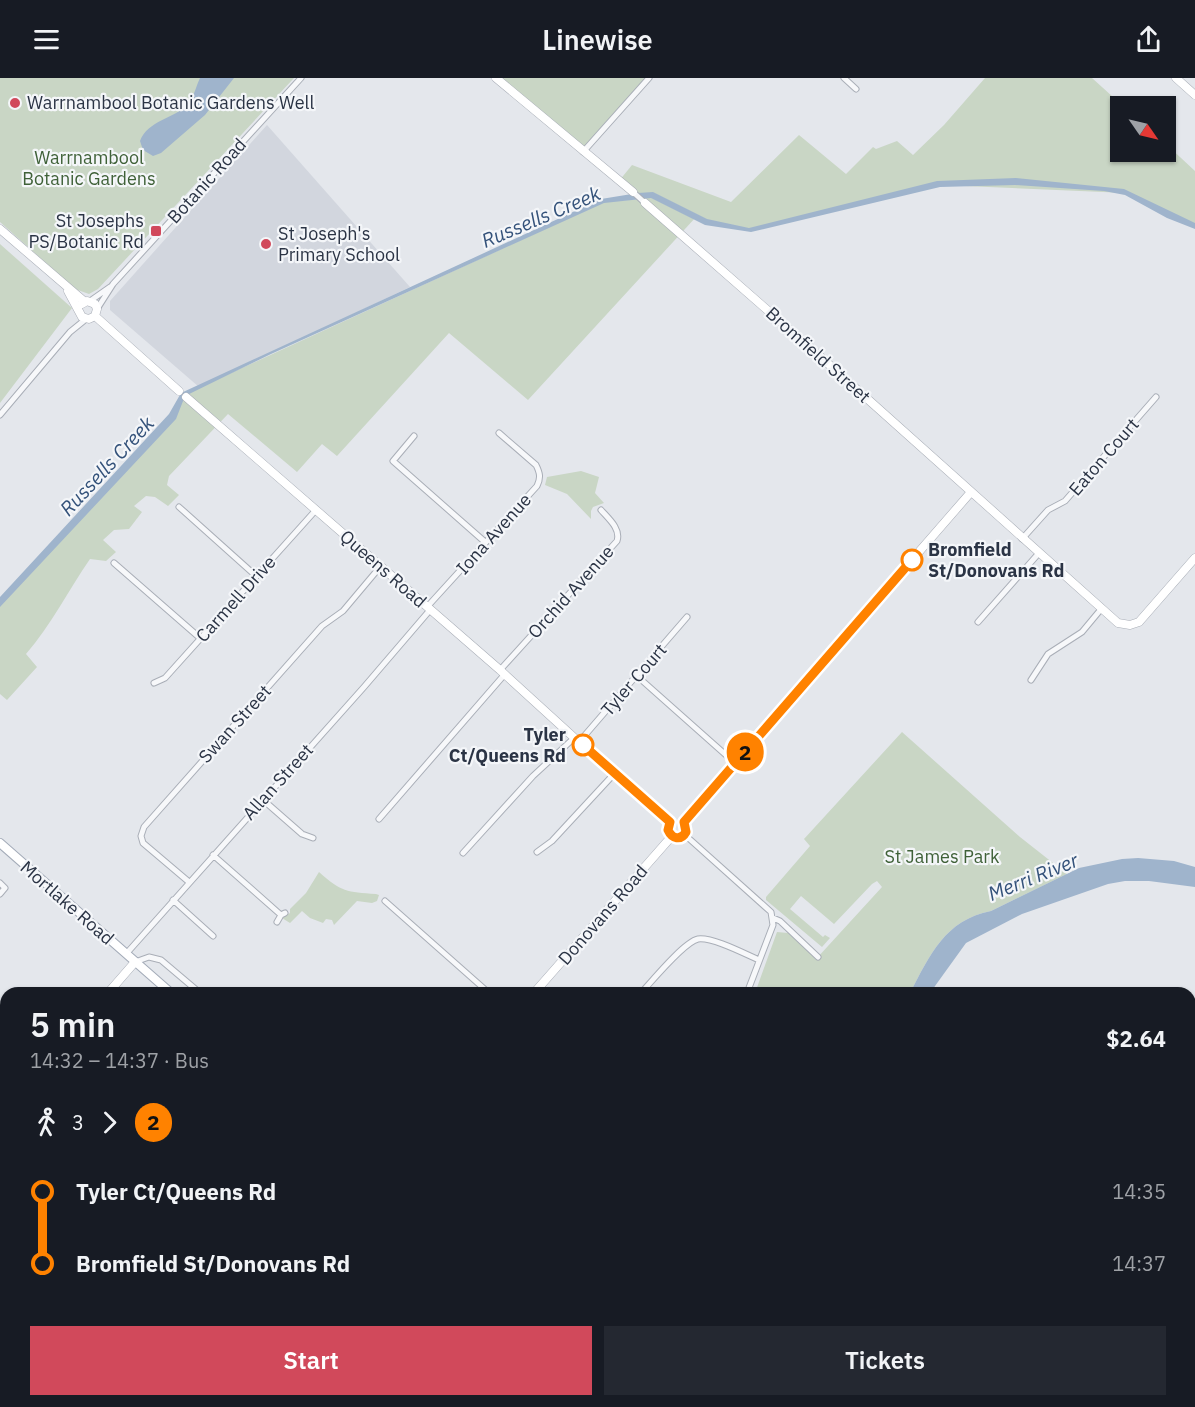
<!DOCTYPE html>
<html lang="en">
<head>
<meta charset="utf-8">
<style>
	body { margin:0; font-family:"IBM Plex Sans",sans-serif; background:#242831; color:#f1f3f6; height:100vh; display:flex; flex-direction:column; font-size:22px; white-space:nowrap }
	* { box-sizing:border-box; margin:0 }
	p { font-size:20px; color:#9ea1a6 }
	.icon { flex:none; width:33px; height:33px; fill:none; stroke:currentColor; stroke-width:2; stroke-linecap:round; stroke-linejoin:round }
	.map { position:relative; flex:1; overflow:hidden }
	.side { position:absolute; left:0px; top:909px; width:1196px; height:420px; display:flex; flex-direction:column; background:#171b24; border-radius:18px 18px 0 0; box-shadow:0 2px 4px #0004 }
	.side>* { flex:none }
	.badge { padding:0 12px; border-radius:20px; font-size:21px; line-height:39px }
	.needle { width:39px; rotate:124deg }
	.controls { position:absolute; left:1110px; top:18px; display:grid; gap:12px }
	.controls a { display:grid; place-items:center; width:66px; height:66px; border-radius:0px; background:#171b24; box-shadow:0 2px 4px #0004; font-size:30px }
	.map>.badge { position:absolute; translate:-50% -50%; box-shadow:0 0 0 3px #fff }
	.legs { display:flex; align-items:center; gap:9px; height:66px; padding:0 30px; font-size:20px }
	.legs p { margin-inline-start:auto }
	.overview { display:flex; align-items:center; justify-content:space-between; height:102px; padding:0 30px }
	h1 { font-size:33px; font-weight:600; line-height:45px }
	.cta { display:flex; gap:12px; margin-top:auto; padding:12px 30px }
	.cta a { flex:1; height:69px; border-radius:0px; background:#d1495b; color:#fff; font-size:24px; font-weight:600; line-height:69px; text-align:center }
	.cta a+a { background:#242831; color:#f1f3f6 }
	ul { padding:0 30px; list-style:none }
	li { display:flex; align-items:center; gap:21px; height:72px; font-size:22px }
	li i { display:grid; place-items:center; width:9px; height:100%; margin:0 8px; background:currentColor }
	li i::after { content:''; width:15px; height:15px; margin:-8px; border:4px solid; border-radius:50%; background:#171b24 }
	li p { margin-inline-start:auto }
	li:first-child i { background:linear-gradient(#0000 50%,currentColor 0) }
	li:last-child i { background:linear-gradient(currentColor 50%,#0000 0) }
	header { display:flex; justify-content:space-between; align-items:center; height:78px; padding:0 30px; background:#171b24; font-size:27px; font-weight:600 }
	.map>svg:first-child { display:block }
	.built { fill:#d2d6de }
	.green { fill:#c9d6c5 }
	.water { fill:#9fb4cc }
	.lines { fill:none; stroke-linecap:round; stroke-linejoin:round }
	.street-casing { stroke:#a9aeb7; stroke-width:7 }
	.secondary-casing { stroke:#a9aeb7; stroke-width:9 }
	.primary-casing { stroke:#a3abb8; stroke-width:10 }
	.street { stroke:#f7f8fa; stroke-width:5 }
	.secondary { stroke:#fff; stroke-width:8 }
	.primary { stroke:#fff; stroke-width:8 }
	.line-1-casing { stroke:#fff; stroke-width:14 }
	.line-1 { stroke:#ff8200; stroke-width:9 }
	.poi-dot { fill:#d1495b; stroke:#f4f6f9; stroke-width:2 }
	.stop-1-dot { fill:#fff; stroke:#ff8200; stroke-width:3 }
	.labels { text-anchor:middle; stroke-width:4.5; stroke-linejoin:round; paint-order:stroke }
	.poi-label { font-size:18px; fill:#2b3445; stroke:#f4f6f9; text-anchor:start }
	.park-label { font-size:18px; fill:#3f6138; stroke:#f4f6f9 }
	.street-label { font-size:18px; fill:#2b3445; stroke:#f4f6f9 }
	.stop-label { font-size:18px; font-weight:bold; fill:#2b3445; stroke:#f4f6f9; text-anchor:start }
	.water-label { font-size:20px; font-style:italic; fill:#34527a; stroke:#f4f6f9 }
</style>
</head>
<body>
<header><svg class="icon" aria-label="menu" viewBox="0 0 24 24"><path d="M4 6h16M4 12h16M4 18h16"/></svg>Linewise<svg class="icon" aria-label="share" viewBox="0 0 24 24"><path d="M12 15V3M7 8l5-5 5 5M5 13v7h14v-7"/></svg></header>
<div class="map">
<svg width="1195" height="1329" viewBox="0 0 1195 1329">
	<rect width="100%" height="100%" fill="#e4e7ec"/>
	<!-- built -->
	<path class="built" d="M267,47L410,209L199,309L110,232V223Z"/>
	<!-- green -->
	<path class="green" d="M0,0H294L98,211L89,216L75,211L0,144Z
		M496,0H649L583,74Z
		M985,0H1092L1123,28H1120V74H1166V66L1195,93V149L1126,115L940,107L751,153L696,139L528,322L449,255L337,378L322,366L297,394L228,336L169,398L167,407L179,417L168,428L155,419L146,418L134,428L142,434L129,451L114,452L103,462L116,474L106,483L90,481C68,513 51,547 26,576L37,589L7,622L0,616V522L172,338L183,317L604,124L640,121L619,103L632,87L731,124L799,57L846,96L873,69L876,71L897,63L913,77L944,47Z
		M0,166L72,230L0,325Z
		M581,393L599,399L595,415L604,425L593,429L591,433V441L567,416L545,407L547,399Z
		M902,654L1020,759L1067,796L991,833C945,842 930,877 910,915H755L777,854L788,855L817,880L882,809L877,803L872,806L834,846L801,818L790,831L823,859L825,857L830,860L822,869L766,822V819L810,768L804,761Z
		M319,794C341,814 347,814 376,816L379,817L377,823L372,825L357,823L334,847L332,842L326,841L323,845L310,840L302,833L290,845L282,840L290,835V831L306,815Z
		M555,1323H727L722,1329H557Z"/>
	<!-- water -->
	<path class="water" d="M200,0H234L205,37L161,75L153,78L143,72L140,63C148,42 174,41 188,26C194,19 196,8 200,0Z
		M1016,100L1124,111L1195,145V151L1167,140L1125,117L1104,113L1015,107L940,109L751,154L705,147L651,120L604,125L271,276L185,318L176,341L0,529V519L169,336L181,315L601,121L638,115L653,114L707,141L749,150L937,103Z
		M1138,780L1174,783L1195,789V809L1149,803H1125L1108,806L1022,836L966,865L930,915H910C930,877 945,842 991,833L1079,790L1122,781Z
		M1153,1323H1176L1177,1329H1153Z"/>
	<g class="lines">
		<defs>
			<path id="street" d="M844,0L856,11
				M583,74L649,0
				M633,114L645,125
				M90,223L110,209
				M97,231L113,206L301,0
				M0,337L70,254L86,241
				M414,358L393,383L485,464
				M179,429L256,498
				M1022,461L1048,432L1065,423L1156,319
				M114,485L200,560
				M427,529L537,408C541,400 540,395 536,387L499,355
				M978,544L1039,475
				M500,592L617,463C621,451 609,441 601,432
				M637,598L735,685
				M1031,602L1048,576L1082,554L1102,530
				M154,605L165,600L315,433
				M579,664L687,539
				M262,721L302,756L313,760
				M379,741L505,596
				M685,757L771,834L773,847L747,915
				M537,774L552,763L614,696
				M463,775L533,698L574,660
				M213,777L281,837
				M189,804L143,765L141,758L144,749L322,548L343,533L380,489
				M0,805L5,810L0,816
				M173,822L213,858
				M385,823L489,915
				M773,840L780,843L818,879
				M277,844L281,837L285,835
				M126,876L364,609L430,532
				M135,884L149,879L161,882L200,915
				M641,915C652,903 684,864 698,861C713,859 745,876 759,882
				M0,999L6,1005
				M1190,1018L1195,1019
				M0,1171L6,1164
				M0,1314L6,1317
				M34,1323H45
				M329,1323L336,1329
				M76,1329L77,1323"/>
			<path id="secondary" d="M496,0L633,114
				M1176,0L1195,17
				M645,125L805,265L1118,545L1130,547L1139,544L1195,480
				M0,151L85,224
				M68,213L82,239L89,241L95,238
				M82,226L87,223L95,226L97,231L95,238
				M95,238L179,313
				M186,319L500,592L614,696L670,744
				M670,744L668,749L669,755L679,760L686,754L684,744
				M684,744L971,414
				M108,915L135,884
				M534,915L672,758
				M0,1036L6,1029
				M1190,1118L1195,1119
				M300,1329L305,1323
				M731,1329L736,1323"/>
			<path id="primary" d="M0,765L171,915
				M474,1323L477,1329"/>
		</defs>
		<!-- street casing -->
		<use href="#street" class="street-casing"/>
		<!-- secondary casing -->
		<use href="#secondary" class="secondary-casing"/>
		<!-- primary casing -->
		<use href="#primary" class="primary-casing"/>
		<!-- street -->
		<use href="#street" class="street"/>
		<!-- secondary -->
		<use href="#secondary" class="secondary"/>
		<!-- primary -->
		<use href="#primary" class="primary"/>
	</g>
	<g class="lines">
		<defs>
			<path id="line-1" d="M583,667L670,744L668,752C672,761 681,763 686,754L684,744L912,482"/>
		</defs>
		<!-- line-1 casing -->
		<use href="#line-1" class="line-1-casing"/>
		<!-- line-1 -->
		<use href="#line-1" class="line-1"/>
	</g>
	<!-- markers -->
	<g class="poi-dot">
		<circle cx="15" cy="25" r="6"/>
		<rect x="150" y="147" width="12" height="12" rx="3"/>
		<circle cx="266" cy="166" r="6"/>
	</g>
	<g class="stop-1-dot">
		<circle cx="912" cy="482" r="10"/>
		<circle cx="583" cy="667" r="10"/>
	</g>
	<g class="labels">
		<!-- poi labels -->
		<g class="poi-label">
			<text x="27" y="31">Warrnambool Botanic Gardens Well</text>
			<text x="144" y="149" text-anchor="end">St Josephs<tspan x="144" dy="21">PS/Botanic Rd</tspan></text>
			<text x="278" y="162">St Joseph's<tspan x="278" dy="21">Primary School</tspan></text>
		</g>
		<!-- park labels -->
		<g class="park-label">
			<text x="89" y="86">Warrnambool<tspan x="89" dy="21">Botanic Gardens</tspan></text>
			<text x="942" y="785">St James Park</text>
		</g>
		<!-- street labels -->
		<g class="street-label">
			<text transform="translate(207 103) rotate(-48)" y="6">Botanic Road</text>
			<text transform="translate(818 277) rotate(42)" y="6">Bromfield Street</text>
			<text transform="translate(1104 379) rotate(-49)" y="6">Eaton Court</text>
			<text transform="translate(494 456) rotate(-48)" y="6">Iona Avenue</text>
			<text transform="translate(383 491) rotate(41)" y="6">Queens Road</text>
			<text transform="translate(571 514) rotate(-48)" y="6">Orchid Avenue</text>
			<text transform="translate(236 521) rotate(-48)" y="6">Carmell Drive</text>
			<text transform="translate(634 602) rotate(-49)" y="6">Tyler Court</text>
			<text transform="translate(235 646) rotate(-48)" y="6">Swan Street</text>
			<text transform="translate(278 704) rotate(-48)" y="6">Allan Street</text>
			<text transform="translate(67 825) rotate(41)" y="6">Mortlake Road</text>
			<text transform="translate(603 837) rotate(-49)" y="6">Donovans Road</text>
		</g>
		<!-- stop labels -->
		<g class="stop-label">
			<text x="928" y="478">Bromfield<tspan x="928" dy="21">St/Donovans Rd</tspan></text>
			<text x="566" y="663" text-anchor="end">Tyler<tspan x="566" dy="21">Ct/Queens Rd</tspan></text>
		</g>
		<!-- water labels -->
		<g class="water-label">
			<text transform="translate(541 139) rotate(-23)" y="7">Russells Creek</text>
			<text transform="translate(107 388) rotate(-47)" y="7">Russells Creek</text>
			<text transform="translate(1033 799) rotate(-22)" y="7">Merri River</text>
		</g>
	</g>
</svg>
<div class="controls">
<a><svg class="needle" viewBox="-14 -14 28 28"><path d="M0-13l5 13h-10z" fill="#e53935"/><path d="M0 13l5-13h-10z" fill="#9ea1a6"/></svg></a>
</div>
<b class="badge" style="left:745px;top:674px;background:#ff8200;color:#111">2</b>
<section class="side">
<div class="overview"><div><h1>5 min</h1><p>14:32 – 14:37 · Bus</p></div><b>$2.64</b></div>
<div class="legs"><svg class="icon" aria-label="walk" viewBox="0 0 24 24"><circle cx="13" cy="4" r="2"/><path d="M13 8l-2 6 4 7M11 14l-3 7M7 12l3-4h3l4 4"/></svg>3<svg class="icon" aria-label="forward" viewBox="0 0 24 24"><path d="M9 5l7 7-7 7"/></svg><b class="badge" style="background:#ff8200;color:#111">2</b></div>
<ul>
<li><i style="color:#ff8200"></i><b>Tyler Ct/Queens Rd</b><p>14:35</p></li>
<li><i style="color:#ff8200"></i><b>Bromfield St/Donovans Rd</b><p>14:37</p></li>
</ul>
<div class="cta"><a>Start</a><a>Tickets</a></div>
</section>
</div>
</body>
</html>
